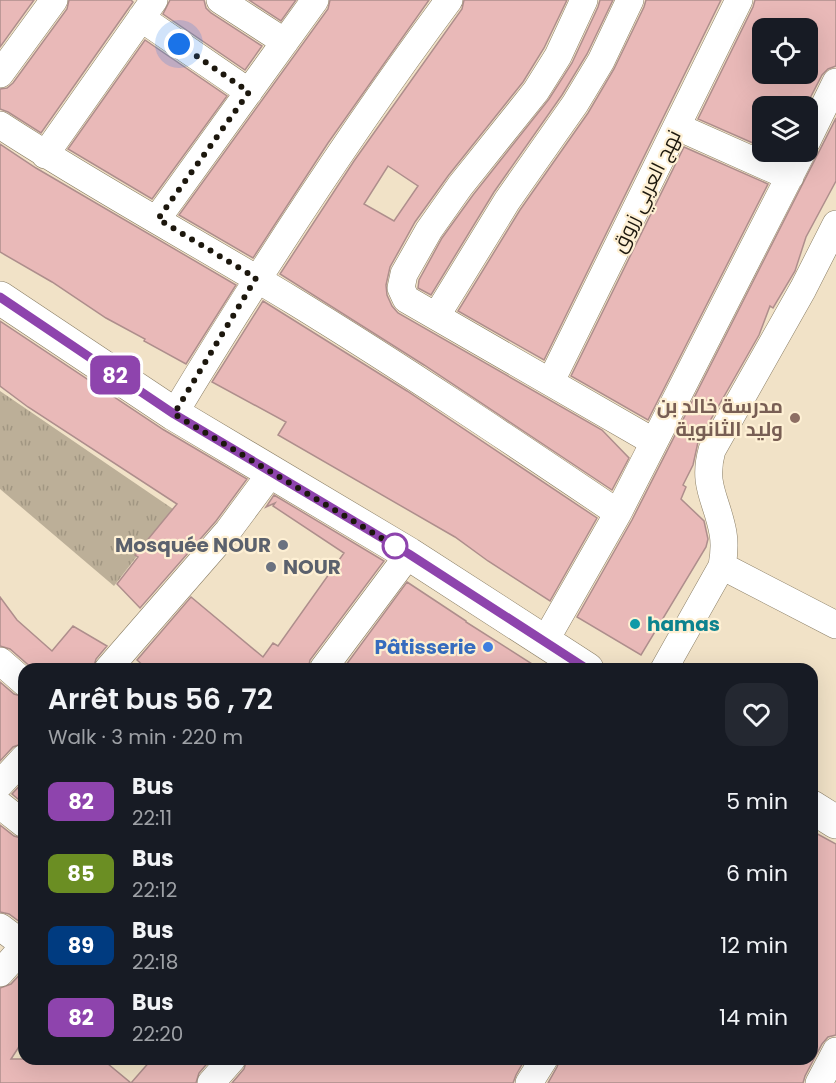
<!DOCTYPE html>
<html lang="en">
<head>
<meta charset="utf-8">
<style>
	body { margin:0; font-family:Poppins,Cairo,sans-serif; background:#242831; color:#f1f3f6; height:100vh; display:flex; flex-direction:column; font-size:22px; white-space:nowrap }
	* { box-sizing:border-box; margin:0 }
	p { font-size:20px; color:#9ea1a6 }
	.icon { flex:none; width:33px; height:33px; fill:none; stroke:currentColor; stroke-width:2; stroke-linecap:round; stroke-linejoin:round }
	.map { position:relative; flex:1; overflow:hidden }
	.details { position:absolute; left:18px; top:663px; width:800px; height:402px; display:flex; flex-direction:column; background:#171b24; border-radius:18px; box-shadow:0 6px 24px #0002 }
	.details>* { flex:none }
	.badge { padding:0 12px; border-radius:9px; font-size:21px; line-height:39px }
	.fabs { position:absolute; left:752px; top:18px; display:grid; gap:12px }
	.fabs a { display:grid; place-items:center; width:66px; height:66px; border-radius:12px; background:#171b24; box-shadow:0 6px 24px #0002; font-size:30px }
	.you { position:absolute; width:30px; height:30px; margin:-15px; border:4px solid #fff; border-radius:50%; background:#1a73e8; box-shadow:0 0 0 9px #1a73e833 }
	.map>.badge { position:absolute; translate:-50% -50%; box-shadow:0 0 0 3px #fff }
	.round { display:grid; place-items:center; flex:none; width:63px; height:63px; border-radius:18px; background:#242831 }
	.summary { display:flex; align-items:center; justify-content:space-between; height:102px; padding:0 30px }
	h1 { font-size:28px; font-weight:600; line-height:45px }
	ul { padding:0; list-style:none }
	li { display:flex; align-items:center; gap:18px; height:72px; padding:0 30px }
	li div { flex:1 }
	li b { display:block; font-size:22px }
	li em { font-style:normal }
	li .badge { min-width:66px; font-weight:700; text-align:center }
	.map>svg:first-child { display:block }
	.grass { fill:url(#grass-tufts) }
	.building { fill:#e9b9b8; stroke:#ae8e8c; stroke-width:1.5; fill-rule:evenodd }
	.lines { fill:none; stroke-linecap:round; stroke-linejoin:round }
	.street-casing { stroke:#8a7e65; stroke-width:28 }
	.secondary-casing { stroke:#8a7e65; stroke-width:34 }
	.street { stroke:#fff; stroke-width:27 }
	.secondary { stroke:#fff; stroke-width:33 }
	.line-casing { stroke:#fff; stroke-width:14 }
	.line { stroke:#8e44ad; stroke-width:9 }
	.walk { stroke:#1c170d; stroke-width:6; stroke-dasharray:0 10.8 }
	.education-dot { fill:#8d6e63; stroke:#fef0d4; stroke-width:2 }
	.worship-dot { fill:#6b7280; stroke:#fef0d4; stroke-width:2 }
	.stop-dot { fill:#fff; stroke:#8e44ad; stroke-width:3 }
	.culture-dot { fill:#0f9aa8; stroke:#fef0d4; stroke-width:2 }
	.shop-dot { fill:#3f7fe0; stroke:#fef0d4; stroke-width:2 }
	.labels { text-anchor:middle; stroke-width:4.5; stroke-linejoin:round; paint-order:stroke }
	.street-label { font-size:20px; fill:#1c170d; stroke:#fef0d4 }
	.education-label { font-size:20px; font-weight:bold; fill:#785e54; stroke:#fef0d4; text-anchor:end }
	.worship-label { font-size:20px; font-weight:bold; fill:#5b616d; stroke:#fef0d4; text-anchor:end }
	.culture-label { font-size:20px; font-weight:bold; fill:#0d838f; stroke:#fef0d4; text-anchor:start }
	.shop-label { font-size:20px; font-weight:bold; fill:#366cbe; stroke:#fef0d4; text-anchor:end }
</style>
</head>
<body>
<div class="map">
<svg width="836" height="1083" viewBox="0 0 836 1083">
	<defs>
		<pattern id="grass-tufts" width="24" height="20" patternUnits="userSpaceOnUse" patternTransform="scale(1.5)"><rect width="24" height="20" fill="#bcaf98"/><path d="M3 7l-1-3M5 7V3M7 7l1-3M15 17l-1-3M17 17v-4M19 17l1-3" fill="none" stroke="#a19682"/></pattern>
	</defs>
	<rect width="100%" height="100%" fill="#f1e2c7"/>
	<!-- grass -->
	<path class="grass" d="M0,391L173,509L114,586L0,489Z"/>
	<!-- building -->
	<path class="building" d="M0,0H34L0,47Z
		M69,0H131L133,2L41,133L8,112L0,109V89L7,88L13,83L67,9Z
		M170,0H204L206,8L211,13L262,46L245,70L163,14Z
		M249,0H296L281,21Z
		M330,0H429L328,143L253,258L179,215L328,9Z
		M464,0H567L544,48L523,82L448,176L415,222L390,267L386,285L387,295L392,306L398,313L602,430L629,458L612,490L424,365L280,274L354,161L462,9ZM388,166L418,186L394,221L364,204Z
		M600,0H613L587,54L562,95L494,192L431,295L418,288L419,280L442,238L473,195L549,99L572,63L598,7Z
		M646,0H721L544,360L458,311L520,210L588,113L614,69L644,7Z
		M755,0H836V66L828,69L822,75L806,106H762V147L698,119L753,7ZM762,28H807V74H762Z
		M145,40L227,96L152,199L68,149Z
		M836,118V181L806,237L795,271L773,308L770,306L759,335L698,442L693,465L683,485L686,487L681,499L704,521L708,539L706,547L641,655L577,617L632,520Z
		M0,144L36,168L236,285L186,364L144,341L145,339L106,318L52,282L0,252Z
		M684,147L768,184L648,420L571,376Z
		M263,301L407,391L597,518L550,601L488,561L455,537L278,435L286,422L212,382Z
		M0,321L164,430L247,479L216,521L140,608L117,584L138,557L135,555L177,504L28,407L0,386Z
		M274,495L384,561L310,660L308,669H147L137,660L191,597L263,657L273,643L278,646L344,553L273,506L275,503L266,507Z
		M407,582L466,621V622L540,669H343Z
		M0,597L17,620L52,651L73,626L107,646L96,659L93,669H33L10,649L0,646Z
		M0,682L14,694L24,697V743L13,747L0,761Z
		M24,781V804L12,794Z
		M0,825L14,836L24,839V925L9,914L0,912Z
		M812,831L836,844V1035L828,1037L822,1044L805,1076L803,1083H548L557,1067L560,1059H812Z
		M24,970V1039L11,1059H102L131,1083H0V988L11,984Z
		M152,1059H211L199,1073L196,1083H131Z
		M247,1059H525L516,1075L513,1083H232L244,1069Z"/>
	<g class="lines">
		<defs>
			<path id="street" d="M220,0L285,42
				M584,0L558,56L536,91L460,186L429,230L404,274L401,288L406,299L654,442
				M141,18L249,92
				M0,74L54,0
				M0,125C95,187 195,241 292,300C403,368 510,440 618,513
				M678,127L790,177
				M807,141L836,82
				M45,155L154,0
				M157,219L315,0
				M437,315L507,201L575,104L601,61L630,0
				M551,381L739,0
				M174,414C260,272 350,133 449,0
				M722,566L836,625
				M545,641L618,513L802,152
				M0,661L24,682
				M108,669L228,531L271,473
				M323,669L409,554
				M664,669L722,566C724,555 725,544 723,533C717,499 702,486 712,450L803,289L836,224
				M0,784L24,758
				M0,805L24,824
				M0,927L24,945
				M0,973L24,946
				M211,1083L232,1059
				M529,1083L544,1059
				M819,1083L836,1051"/>
			<path id="secondary" d="M0,298L174,414L409,554L587,669
				M812,807L836,822"/>
		</defs>
		<!-- street casing -->
		<use href="#street" class="street-casing"/>
		<!-- secondary casing -->
		<use href="#secondary" class="secondary-casing"/>
		<!-- street -->
		<use href="#street" class="street"/>
		<!-- secondary -->
		<use href="#secondary" class="secondary"/>
	</g>
	<g class="lines">
		<defs>
			<path id="line" d="M0,297L174,414L409,554L587,669"/>
		</defs>
		<!-- line casing -->
		<use href="#line" class="line-casing"/>
		<!-- line -->
		<use href="#line" class="line"/>
		<!-- walk -->
		<path class="walk" d="M179,44L249,92L158,219L256,278L174,414L395,546"/>
	</g>
	<!-- markers -->
	<circle class="education-dot" cx="795" cy="418" r="6"/>
	<g class="worship-dot">
		<circle cx="283" cy="545" r="6"/>
		<circle cx="271" cy="567" r="6"/>
	</g>
	<circle class="stop-dot" cx="395" cy="546" r="12"/>
	<circle class="culture-dot" cx="635" cy="624" r="6"/>
	<circle class="shop-dot" cx="488" cy="647" r="6"/>
	<g class="labels">
		<!-- street labels -->
		<g class="street-label">
			<text transform="translate(646 191) rotate(-64)" y="7">نهج العربي زروق</text>
		</g>
		<!-- education labels -->
		<g class="education-label">
			<text x="783" y="413">مدرسة خالد بن<tspan x="783" dy="23">وليد الثانوية</tspan></text>
		</g>
		<!-- worship labels -->
		<g class="worship-label">
			<text x="271" y="552">Mosquée NOUR</text>
			<text x="283" y="574" text-anchor="start">NOUR</text>
		</g>
		<!-- culture labels -->
		<g class="culture-label">
			<text x="647" y="631">hamas</text>
		</g>
		<!-- shop labels -->
		<g class="shop-label">
			<text x="476" y="654">Pâtisserie</text>
		</g>
	</g>
</svg>
<div class="fabs">
<a><svg class="icon" aria-label="locate" viewBox="0 0 24 24"><circle cx="12" cy="12" r="6"/><path d="M12 2v4M12 18v4M2 12h4M18 12h4"/></svg></a>
<a><svg class="icon" aria-label="layers" viewBox="0 0 24 24"><path d="M12 4l9 5-9 5-9-5zM3 14l9 5 9-5"/></svg></a>
</div>
<div class="you" style="left:179px;top:44px"></div>
<b class="badge" style="left:115px;top:375px;background:#8e44ad;color:#fff">82</b>
<section class="details">
<div class="summary"><div><h1>Arrêt bus 56 , 72</h1><p>Walk · 3 min · 220 m</p></div><a class="round"><svg class="icon" aria-label="heart" viewBox="0 0 24 24"><path d="M12 20l-8-8c-3-5 5-10 8-4 3-6 11-1 8 4z"/></svg></a></div>
<ul>
<li><span class="badge" style="background:#8e44ad;color:#fff">82</span><div><b>Bus</b><p>22:11</p></div><em>5 min</em></li>
<li><span class="badge" style="background:#6b8e23;color:#fff">85</span><div><b>Bus</b><p>22:12</p></div><em>6 min</em></li>
<li><span class="badge" style="background:#003b80;color:#fff">89</span><div><b>Bus</b><p>22:18</p></div><em>12 min</em></li>
<li><span class="badge" style="background:#8e44ad;color:#fff">82</span><div><b>Bus</b><p>22:20</p></div><em>14 min</em></li>
</ul>
</section>
</div>
</body>
</html>
